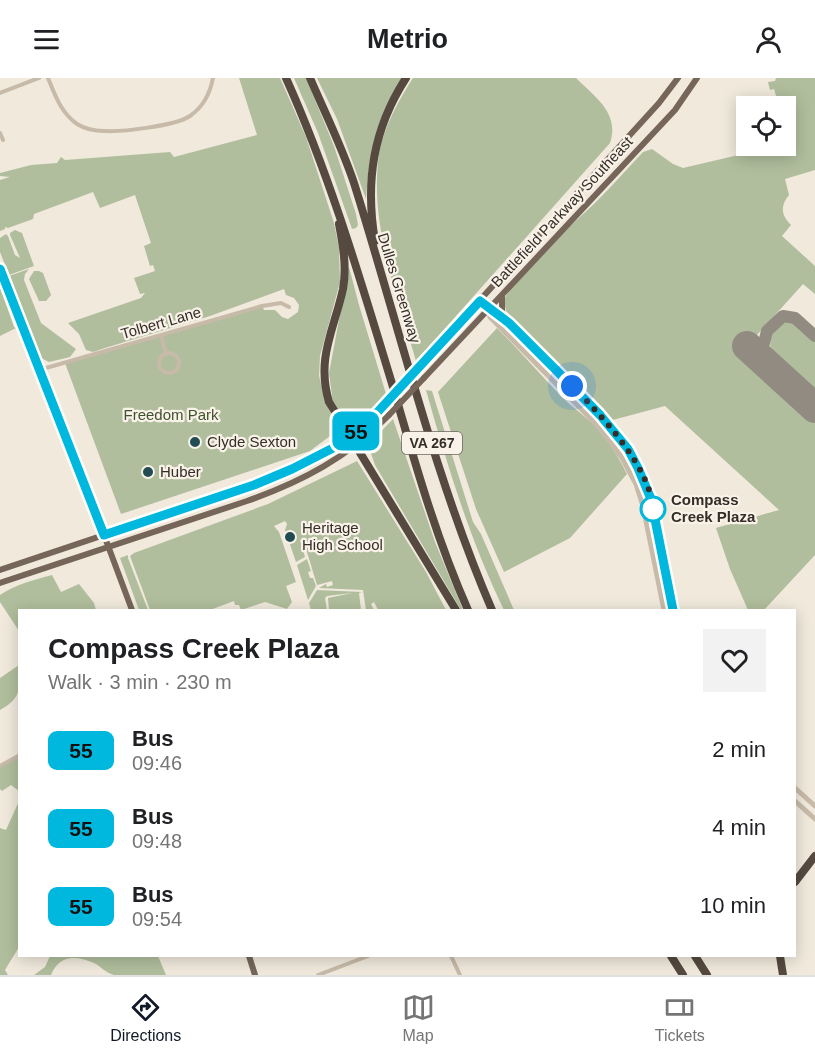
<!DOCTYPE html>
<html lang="en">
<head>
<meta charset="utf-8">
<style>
	body { margin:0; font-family:Helvetica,sans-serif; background:#f2f2f2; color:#202124; height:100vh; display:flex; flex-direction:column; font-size:22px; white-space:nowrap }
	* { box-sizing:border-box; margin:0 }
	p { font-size:20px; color:#757577 }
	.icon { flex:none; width:33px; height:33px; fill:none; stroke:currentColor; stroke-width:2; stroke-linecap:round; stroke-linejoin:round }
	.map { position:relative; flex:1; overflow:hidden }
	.drawer { position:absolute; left:18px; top:531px; width:778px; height:348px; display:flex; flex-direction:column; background:#fff; border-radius:0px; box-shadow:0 3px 15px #0003 }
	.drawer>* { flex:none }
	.badge { padding:0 12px; border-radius:9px; font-size:21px; line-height:39px }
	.tools { position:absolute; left:736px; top:18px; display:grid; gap:12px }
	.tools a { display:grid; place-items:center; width:60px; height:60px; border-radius:0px; background:#fff; box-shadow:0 3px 15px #0003; font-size:30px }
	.you { position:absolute; width:30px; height:30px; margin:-15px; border:4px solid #fff; border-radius:50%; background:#1a73e8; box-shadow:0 0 0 9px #1a73e833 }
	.map>.badge { position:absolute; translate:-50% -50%; box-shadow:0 0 0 3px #fff }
	.round { display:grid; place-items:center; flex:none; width:63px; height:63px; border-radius:0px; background:#f2f2f2 }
	.head { display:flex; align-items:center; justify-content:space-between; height:102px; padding:0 30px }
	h1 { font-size:28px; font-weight:800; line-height:45px }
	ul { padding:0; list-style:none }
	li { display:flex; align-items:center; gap:18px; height:78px; padding:0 30px }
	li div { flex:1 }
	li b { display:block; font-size:22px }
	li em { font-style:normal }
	li .badge { min-width:66px; font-weight:700; text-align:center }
	header { display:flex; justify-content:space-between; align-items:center; height:78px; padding:0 30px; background:#fff; font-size:27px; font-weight:800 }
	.tabs { display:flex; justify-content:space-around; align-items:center; height:84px; border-top:2px solid #e0e0e0; background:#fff; font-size:16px; color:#757577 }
	.tabs a { display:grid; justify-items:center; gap:3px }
	.tabs .selected { color:#111827 }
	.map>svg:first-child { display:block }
	.green { fill:#b0be9d }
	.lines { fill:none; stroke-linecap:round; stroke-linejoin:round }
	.taxiway { stroke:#928b82; stroke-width:12 }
	.runway { stroke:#928b82; stroke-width:30 }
	.minor { stroke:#c7baa9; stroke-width:4 }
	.tertiary { stroke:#c7baa9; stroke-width:5 }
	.secondary { stroke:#9b897a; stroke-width:5 }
	.primary { stroke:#76665a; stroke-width:6 }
	.motorway { stroke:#554940; stroke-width:8 }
	.primary-bridge { stroke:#76665a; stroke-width:6 }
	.line-casing { stroke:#fff; stroke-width:14 }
	.line { stroke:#00b8de; stroke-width:9 }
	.walk { stroke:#352d28; stroke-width:6; stroke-dasharray:0 10.8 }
	.poi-dot { fill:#214c54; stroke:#f8f2e8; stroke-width:2 }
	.stop-dot { fill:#fff; stroke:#00b8de; stroke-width:3 }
	.labels { text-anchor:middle; stroke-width:4.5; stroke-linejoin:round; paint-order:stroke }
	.shield { fill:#f8f2e8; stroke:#706862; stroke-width:1.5 }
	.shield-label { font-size:14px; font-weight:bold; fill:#352d28 }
	.street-label { font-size:15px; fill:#352d28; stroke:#f8f2e8 }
	.park-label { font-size:15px; fill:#41522e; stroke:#f8f2e8 }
	.poi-label { font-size:15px; fill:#352d28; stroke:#f8f2e8; text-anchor:start }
	.stop-label { font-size:15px; font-weight:bold; fill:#352d28; stroke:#f8f2e8; text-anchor:start }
</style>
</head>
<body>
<header><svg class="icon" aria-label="menu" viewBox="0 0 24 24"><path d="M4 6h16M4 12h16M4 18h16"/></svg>Metrio<svg class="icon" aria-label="person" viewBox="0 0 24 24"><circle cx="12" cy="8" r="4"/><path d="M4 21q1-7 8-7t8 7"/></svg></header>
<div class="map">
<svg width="815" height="897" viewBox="0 0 815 897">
	<rect width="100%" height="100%" fill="#f0e9dc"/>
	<!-- green -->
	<path class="green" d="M239,0H280L306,59L334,145L339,170L340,204L320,278L319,298L327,327L338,352L310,373L121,436L65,285L262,228L264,232H275L282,239L288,241L298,234L299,227L294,220L286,217L284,211L210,238L105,270L93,274L86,272L79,256L68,245L141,220L145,215L140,216L134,200L155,193L153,187L150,188L144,168L151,165L135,117L100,130L93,114L34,136L33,141L8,150L5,149V151L0,153V102L10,99L0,98V95L31,87L57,85L61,79L65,82L170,74L174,79L257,57Z
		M294,0H306L334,68L356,136L358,147L356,150L352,151L351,148L318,55Z
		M317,0H403L377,52L369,87L366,121L337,41Z
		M413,0H576C595,19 620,35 610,65L416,283C398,219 371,152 378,84C381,54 397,25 413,0Z
		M776,0H815V92L785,101L789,117C780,128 781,137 791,147L782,158L815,188V216L803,206L740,276L815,344V477L764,532H748L730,491L716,450L779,432L665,328L609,343L506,233L504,223C509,202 577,142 595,125C612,108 627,91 643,74L652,71L673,86L683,90L747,75L743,66L747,65V68H786V28H779L774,11L770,12L768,4L775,3Z
		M15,152L22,155L34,188L9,197L0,174V160L6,156L8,158L15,177L20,180L10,157V155Z
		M349,189L359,227L386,316L355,348L349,349L333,325L329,295Z
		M29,191L25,196L24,202L41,245L76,271L70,279L49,284L41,280L9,198Z
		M34,193H39L43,195L51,217L46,223H39L29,201Z
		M0,209L14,249L16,250L0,258Z
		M786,241L793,243L815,262V317C805,308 779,288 773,278C766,265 773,247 786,241Z
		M497,250C519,272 539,295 561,318C571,328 582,336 593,346C607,360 618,378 627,396L570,460L504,494L476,431L438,314Z
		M426,312L432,313L473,444L481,456L514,532H504C470,462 447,387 426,312Z
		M393,341L435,464L463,532H461L375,387L368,367Z
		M357,383L426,494L446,532H378L374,524L371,526L374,532H366L363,512L319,510L326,506L327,509L333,507L332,503L317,507L303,461L300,462L305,479L296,484L285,452L287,446L285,443L274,448L279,454L296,504L286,508L292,524L287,531L265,524L241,532L239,527H235L234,523L210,532H150L130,478L134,475L268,426Z
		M128,477V480L148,532H139L120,480Z
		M307,481L311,493L308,494L310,500H313L316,508L308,522L297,487Z
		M52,497L61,514L79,506L94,525L96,532H20L19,553L0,524V517C16,506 34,502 52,497Z
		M317,512L362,514L359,515L361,532H329L328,520L352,515L327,518L325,520L327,532H311L309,525Z
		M19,587C20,610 22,620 0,632V600Z
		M19,677V713L11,707L2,713L0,711V688Z
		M19,723V869L5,892L8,897H0V750L6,752Z
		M50,878H158L166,897C152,897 126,897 114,897C106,895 100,888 94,885C75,877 59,877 51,897H34L45,889Z"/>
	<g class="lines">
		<!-- taxiway -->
		<path class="taxiway" d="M763,269L767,253L783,238L795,240L815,258"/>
		<!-- runway -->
		<path class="runway" d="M747,268L815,330"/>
		<!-- minor -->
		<path class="minor" d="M48,0C55,17 61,35 77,46C85,51 94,53 104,53C122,54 175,48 190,38C203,29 210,16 213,0
			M0,15L39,0
			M0,55L3,62
			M161,257L166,276
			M159 285a10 10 0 1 1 20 0a10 10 0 1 1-20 0Z
			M39,292L262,228L281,225L289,229
			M0,688L20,677
			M451,878L460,897
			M318,897L368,878"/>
		<!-- tertiary -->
		<path class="tertiary" d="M480,223L488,231L490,239L601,351L622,380L636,406L643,428L664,532
			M488,231C504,234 527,263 540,275C583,318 632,360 651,420C662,456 664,495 673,532
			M795,710L815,728
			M795,723L815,741"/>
		<!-- secondary -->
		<path class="secondary" d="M0,191L104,457"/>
		<!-- primary -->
		<path class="primary" d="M502,217V234L509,245
			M420,288L659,25L678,0
			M424,300L675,32L697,0
			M104,457L132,532
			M0,492L241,411L292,391L325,374L350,359L386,325
			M0,505L247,423C301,404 349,379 389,337
			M249,878L255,897"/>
		<!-- motorway -->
		<path class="motorway" d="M286,0C331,100 361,204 393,309C415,385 436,460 468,532
			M310,0C325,35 342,69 354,105C399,248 433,395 492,532
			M339,146C343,167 347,189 343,211C334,252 316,280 329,324L456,532
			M375,163C365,104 373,51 406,0
			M795,804L815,778
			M671,878L683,897
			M695,878L707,897
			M780,878L783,897"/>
		<!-- primary-bridge -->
		<path class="primary-bridge" d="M386,325L420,288
			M389,337L424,300"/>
	</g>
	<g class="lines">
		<defs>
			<path id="line" d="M0,191L104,457L254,407L292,391L337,368L373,339L480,223L509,245L556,292L600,337L628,371L638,390L651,421L673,532"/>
		</defs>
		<!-- line casing -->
		<use href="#line" class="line-casing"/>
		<!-- line -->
		<use href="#line" class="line"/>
		<!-- walk -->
		<path class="walk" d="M572,308C603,339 650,389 653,431"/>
	</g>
	<!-- markers -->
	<g class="poi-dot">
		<circle cx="195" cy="364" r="6"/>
		<circle cx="148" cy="394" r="6"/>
		<circle cx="290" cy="459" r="6"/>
	</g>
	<circle class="stop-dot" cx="653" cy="431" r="12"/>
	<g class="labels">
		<!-- shield labels -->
		<rect class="shield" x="402" y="354" width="60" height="22" rx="4.5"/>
		<g class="shield-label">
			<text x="432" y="370">VA 267</text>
		</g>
		<!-- street labels -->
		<g class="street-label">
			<text transform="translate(562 134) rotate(-47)" y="5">Battlefield Parkway Southeast</text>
			<text transform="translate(399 210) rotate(73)" y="5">Dulles Greenway</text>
			<text transform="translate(161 245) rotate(-16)" y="5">Tolbert Lane</text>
		</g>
		<!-- park labels -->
		<g class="park-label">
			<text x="171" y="342">Freedom Park</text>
		</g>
		<!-- poi labels -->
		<g class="poi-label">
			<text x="207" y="369">Clyde Sexton</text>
			<text x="160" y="399">Huber</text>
			<text x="302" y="455">Heritage<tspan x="302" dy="17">High School</tspan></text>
		</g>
		<!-- stop labels -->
		<g class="stop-label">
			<text x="671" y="427">Compass<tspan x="671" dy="17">Creek Plaza</tspan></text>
		</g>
	</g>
</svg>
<div class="tools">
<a><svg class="icon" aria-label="locate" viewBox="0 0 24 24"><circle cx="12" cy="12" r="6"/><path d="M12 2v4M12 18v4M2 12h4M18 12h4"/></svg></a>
</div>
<div class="you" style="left:572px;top:308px"></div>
<b class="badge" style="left:356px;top:353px;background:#00b8de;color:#111">55</b>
<section class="drawer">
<div class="head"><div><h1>Compass Creek Plaza</h1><p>Walk · 3 min · 230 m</p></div><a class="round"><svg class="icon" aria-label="heart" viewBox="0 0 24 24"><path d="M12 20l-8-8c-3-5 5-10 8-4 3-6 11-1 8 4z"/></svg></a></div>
<ul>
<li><span class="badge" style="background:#00b8de;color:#111">55</span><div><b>Bus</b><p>09:46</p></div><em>2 min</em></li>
<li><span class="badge" style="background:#00b8de;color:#111">55</span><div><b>Bus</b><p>09:48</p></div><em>4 min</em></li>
<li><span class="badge" style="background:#00b8de;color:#111">55</span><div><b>Bus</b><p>09:54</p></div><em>10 min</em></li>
</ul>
</section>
</div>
<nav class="tabs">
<a class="selected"><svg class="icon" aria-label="directions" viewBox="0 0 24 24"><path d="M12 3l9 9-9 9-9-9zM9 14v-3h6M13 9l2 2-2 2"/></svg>Directions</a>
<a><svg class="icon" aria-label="map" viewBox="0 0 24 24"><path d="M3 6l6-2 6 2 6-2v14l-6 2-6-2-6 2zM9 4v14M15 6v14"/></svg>Map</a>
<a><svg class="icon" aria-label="tickets" viewBox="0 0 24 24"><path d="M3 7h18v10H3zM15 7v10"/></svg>Tickets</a>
</nav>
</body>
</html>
